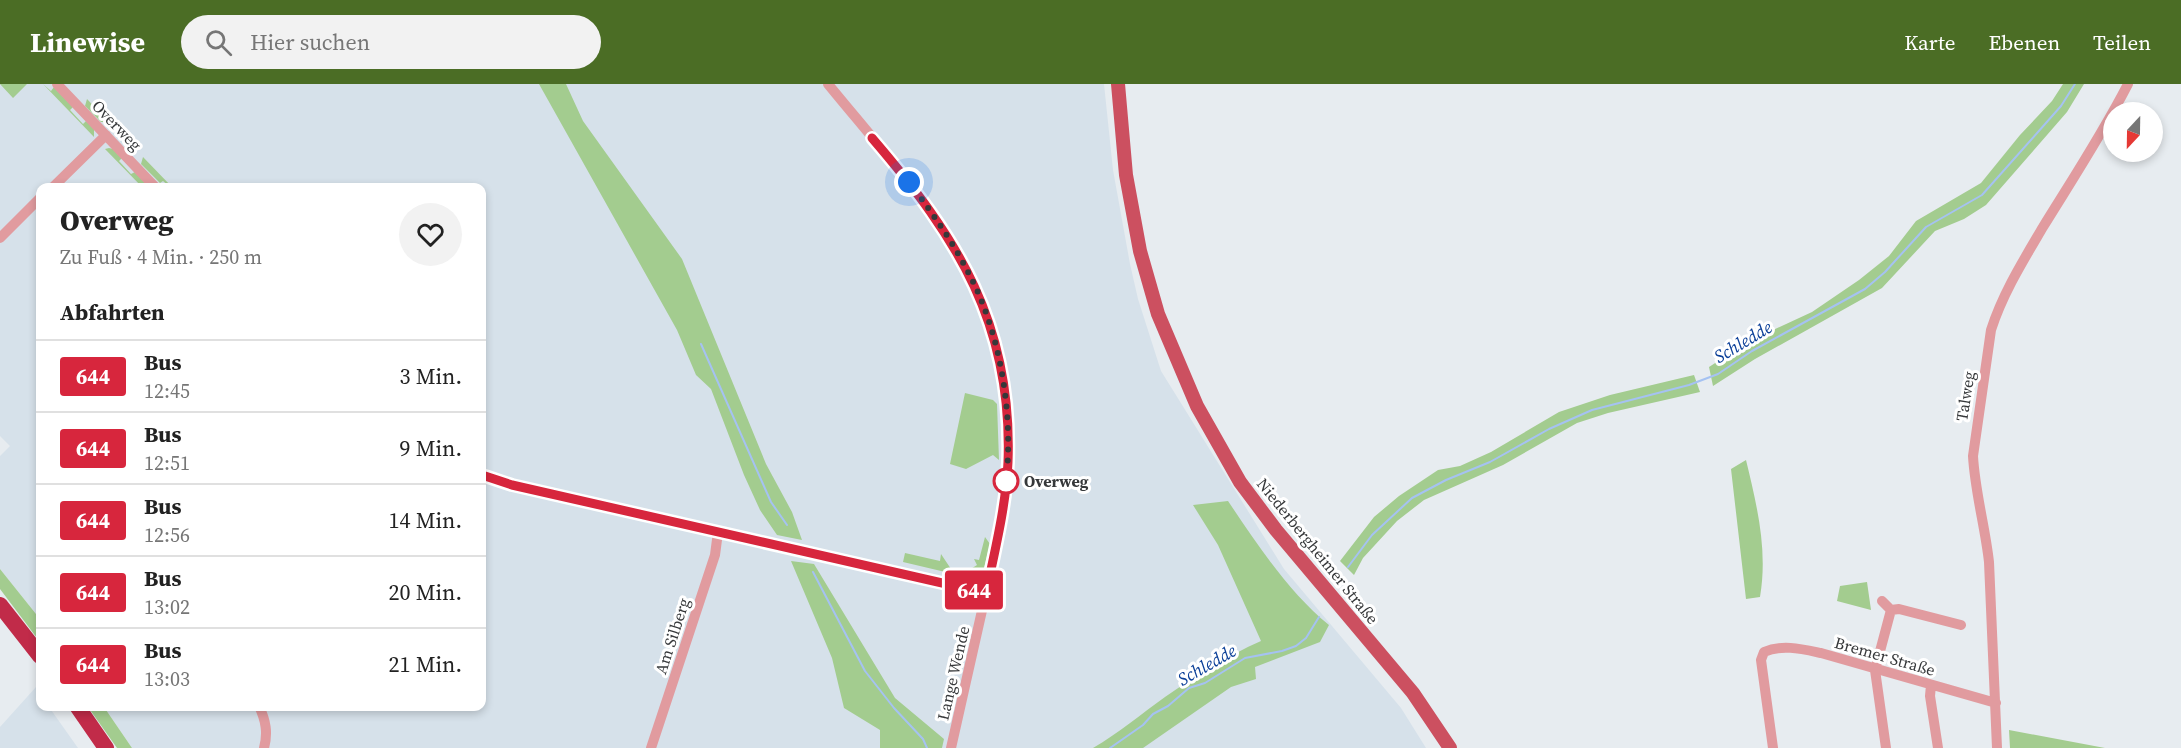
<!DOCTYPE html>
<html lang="de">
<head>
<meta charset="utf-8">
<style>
	body { margin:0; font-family:"Source Serif 4",serif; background:#f2f2f2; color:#222; height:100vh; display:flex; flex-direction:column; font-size:22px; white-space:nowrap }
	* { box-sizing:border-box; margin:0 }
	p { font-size:20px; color:#767676 }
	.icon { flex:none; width:33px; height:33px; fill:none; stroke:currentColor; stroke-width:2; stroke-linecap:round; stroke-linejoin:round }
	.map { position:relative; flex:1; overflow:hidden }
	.details { position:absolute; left:36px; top:99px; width:450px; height:528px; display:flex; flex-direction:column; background:#fff; border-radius:12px; box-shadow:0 3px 9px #0003 }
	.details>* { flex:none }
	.badge { padding:0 12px; border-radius:4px; font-size:21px; line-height:39px }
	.needle { width:39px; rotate:202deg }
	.controls { position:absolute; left:2103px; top:18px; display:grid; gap:12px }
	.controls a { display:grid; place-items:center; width:60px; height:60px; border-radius:50%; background:#fff; box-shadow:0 3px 9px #0003; font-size:30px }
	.you { position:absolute; width:30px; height:30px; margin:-15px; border:4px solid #fff; border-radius:50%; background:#1a73e8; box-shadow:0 0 0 9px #1a73e833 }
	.map>.badge { position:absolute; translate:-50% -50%; box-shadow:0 0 0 3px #fff }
	h2 { padding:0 24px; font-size:22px; line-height:54px }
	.round { display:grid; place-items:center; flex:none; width:63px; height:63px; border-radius:32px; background:#f2f2f2 }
	.head { display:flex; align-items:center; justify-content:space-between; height:102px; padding:0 24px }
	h1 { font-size:28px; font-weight:800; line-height:45px }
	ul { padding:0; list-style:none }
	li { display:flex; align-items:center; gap:18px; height:72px; padding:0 24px; border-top:2px solid #e0e0e0 }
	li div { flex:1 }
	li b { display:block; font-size:22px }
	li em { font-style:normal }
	li .badge { min-width:66px; font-weight:700; text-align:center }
	header { display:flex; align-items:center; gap:36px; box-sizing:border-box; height:84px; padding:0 30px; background:#4b6d25; color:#fff }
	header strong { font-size:28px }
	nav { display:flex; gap:33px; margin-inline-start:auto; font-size:21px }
	.search { width:420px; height:54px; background:#f2f2f2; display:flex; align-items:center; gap:15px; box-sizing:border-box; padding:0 21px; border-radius:33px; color:#767676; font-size:22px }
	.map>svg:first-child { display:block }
	.built { fill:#d6e1ea }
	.green { fill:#a3cc8f }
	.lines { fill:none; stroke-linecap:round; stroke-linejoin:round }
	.stream { stroke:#a5c2f2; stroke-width:2 }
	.minor { stroke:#e19b9f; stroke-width:10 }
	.major { stroke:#cc5060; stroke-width:14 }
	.highway { stroke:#c12b49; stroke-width:16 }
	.line-casing { stroke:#fff; stroke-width:14 }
	.line { stroke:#d7263d; stroke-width:9 }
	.walk { stroke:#36383a; stroke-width:6; stroke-dasharray:0 10.8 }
	.stop-dot { fill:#fff; stroke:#d7263d; stroke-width:3 }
	.labels { text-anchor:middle; stroke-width:6; stroke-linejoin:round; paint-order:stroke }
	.street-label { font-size:16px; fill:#36383a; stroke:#fff }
	.stop-label { font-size:16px; font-weight:bold; fill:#36383a; stroke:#fff; text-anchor:start }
	.water-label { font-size:18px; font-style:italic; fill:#0b3f98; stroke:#fff }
</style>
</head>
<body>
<header>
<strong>Linewise</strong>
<div class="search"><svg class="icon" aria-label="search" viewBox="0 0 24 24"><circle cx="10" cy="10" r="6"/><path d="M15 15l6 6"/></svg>Hier suchen</div>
<nav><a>Karte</a><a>Ebenen</a><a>Teilen</a></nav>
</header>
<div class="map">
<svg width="2181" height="664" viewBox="0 0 2181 664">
	<rect width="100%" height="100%" fill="#e7ecf0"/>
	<!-- built -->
	<path class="built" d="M0,0H1104L1113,86L1130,180L1138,215L1161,287L1284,485L1401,624L1426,664H132L104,623L482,622V104H40V535L0,485V372L10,362L0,352Z
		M36,603L40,610V622L49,623L78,664H0V643Z"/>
	<!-- green -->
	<path class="green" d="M0,0H27L13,14Z
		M43,0L51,7L54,3L73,23L70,26L83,40L86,37L94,45V53Z
		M539,0H566L583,37L682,175L766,380L792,428L802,456L777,451L760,426L744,391L711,305L696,291L677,246Z
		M2063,0H2084L2067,28L1986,121L1964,135L1935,147L1882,204L1755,275L1713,302L1709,283L1749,257L1812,228L1859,196L1889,172L1916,137L1981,99L2020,51L2052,17Z
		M87,15L109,38H101L85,22Z
		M109,64L113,65L122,74L119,77L131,90L135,88L150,103H142L105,65Z
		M143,73L172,103H170L163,97L160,99L141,80Z
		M1694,291L1700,308L1608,329L1577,339L1503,381L1424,416L1397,437L1363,474L1354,491L1340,477L1374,433L1399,412L1438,386L1460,382L1491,368L1559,328L1610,311Z
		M965,309L993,316L997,320L999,376L993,371L966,385L950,380Z
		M1746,376C1757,422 1768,466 1760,513L1746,515L1731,385Z
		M1228,417C1257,460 1289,509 1329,541L1320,558L1255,583L1256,595L1231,603L1143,664H1093C1119,649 1141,630 1165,613C1195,592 1227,572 1261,557L1218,461L1193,421Z
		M985,453L990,460L984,484L980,490L973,495L966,496L958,491L903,478L905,469L940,477L941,470L953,488L959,485L963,490L977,481L974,475L979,476Z
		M791,477L814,480L895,614L944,655L942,664H880V646L844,624L832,574Z
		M0,485L40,535V558L0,505Z
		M1867,498L1871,526L1837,517L1840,502Z
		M88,623H104L132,664H117Z
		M2009,646L2105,664H2010Z"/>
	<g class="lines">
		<!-- stream -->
		<path class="stream" d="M701,260L771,418L787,441
			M1348,483L1372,451L1412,414L1446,396L1490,378L1549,345L1592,326L1689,301L1718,290L1752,267L1865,205L1885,188L1926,143L1982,111L2061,22L2075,0
			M813,488L865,587L894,624L923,655L927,664
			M1110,664L1143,641L1153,630L1168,622L1189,604L1205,599L1245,574L1282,567L1296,562L1306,554L1319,533"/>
		<!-- minor -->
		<path class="minor" d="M57,0L156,104
			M828,0C877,60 929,117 967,185C998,242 1011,314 1008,379C1005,430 992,481 981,531C971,575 961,620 951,664
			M52,104L106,51
			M0,154L40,114
			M482,391L512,401L986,509
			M1882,517L1891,526L1899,525L1961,541
			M1931,601L1930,612L1938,664
			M259,622C266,637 268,649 264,664
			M651,664L715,471L718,448
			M1773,664L1761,576L1764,568C1782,560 1802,565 1821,569L1996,619
			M1886,664L1875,586L1891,526
			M1997,664L1989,478C1985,442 1975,408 1973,372L1991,246C2003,209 2023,177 2043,143C2072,96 2103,49 2128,0"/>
		<!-- major -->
		<path class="major" d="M1118,0L1126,91L1140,167L1158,230L1197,322L1240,398L1276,446L1413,609L1450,664"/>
		<!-- highway -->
		<path class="highway" d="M0,521L40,572
			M77,622L106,664"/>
	</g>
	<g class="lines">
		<defs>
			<path id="line" d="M482,391L512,401L986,509C995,466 1006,422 1008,378C1013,241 958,154 872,54"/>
		</defs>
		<!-- line casing -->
		<use href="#line" class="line-casing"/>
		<!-- line -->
		<use href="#line" class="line"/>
		<!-- walk -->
		<path class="walk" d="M909,98C930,126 951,155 967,186C1000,246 1014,330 1006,397"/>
	</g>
	<!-- markers -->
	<circle class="stop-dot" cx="1006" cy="397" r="12"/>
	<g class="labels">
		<!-- street labels -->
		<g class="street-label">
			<text transform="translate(117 41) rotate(46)" y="6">Overweg</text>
			<text transform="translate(1965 312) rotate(-81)" y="6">Talweg</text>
			<text transform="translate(1318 467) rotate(51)" y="6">Niederbergheimer Straße</text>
			<text transform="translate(672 552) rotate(-72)" y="6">Am Silberg</text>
			<text transform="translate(1885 572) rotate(16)" y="6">Bremer Straße</text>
			<text transform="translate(953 589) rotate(-77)" y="6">Lange Wende</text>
		</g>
		<!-- stop labels -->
		<g class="stop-label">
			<text x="1024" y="403">Overweg</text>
		</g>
		<!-- water labels -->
		<g class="water-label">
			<text transform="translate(1743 258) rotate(-31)" y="6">Schledde</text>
			<text transform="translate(1207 581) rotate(-30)" y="6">Schledde</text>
		</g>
	</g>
</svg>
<div class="controls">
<a><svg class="needle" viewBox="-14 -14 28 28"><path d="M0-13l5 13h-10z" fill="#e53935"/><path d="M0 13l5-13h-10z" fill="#767676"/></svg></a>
</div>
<div class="you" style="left:909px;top:98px"></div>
<b class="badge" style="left:974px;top:506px;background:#d7263d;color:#fff">644</b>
<section class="details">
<div class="head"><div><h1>Overweg</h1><p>Zu Fuß · 4 Min. · 250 m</p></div><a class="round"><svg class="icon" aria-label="heart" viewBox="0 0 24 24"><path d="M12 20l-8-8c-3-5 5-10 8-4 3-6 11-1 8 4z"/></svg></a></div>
<h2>Abfahrten</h2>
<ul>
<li><span class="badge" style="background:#d7263d;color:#fff">644</span><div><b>Bus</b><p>12:45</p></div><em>3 Min.</em></li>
<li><span class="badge" style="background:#d7263d;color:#fff">644</span><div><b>Bus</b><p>12:51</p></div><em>9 Min.</em></li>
<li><span class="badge" style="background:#d7263d;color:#fff">644</span><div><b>Bus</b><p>12:56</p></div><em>14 Min.</em></li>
<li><span class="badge" style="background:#d7263d;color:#fff">644</span><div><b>Bus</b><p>13:02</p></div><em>20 Min.</em></li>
<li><span class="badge" style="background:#d7263d;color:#fff">644</span><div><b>Bus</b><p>13:03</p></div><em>21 Min.</em></li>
</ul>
</section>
</div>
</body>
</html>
